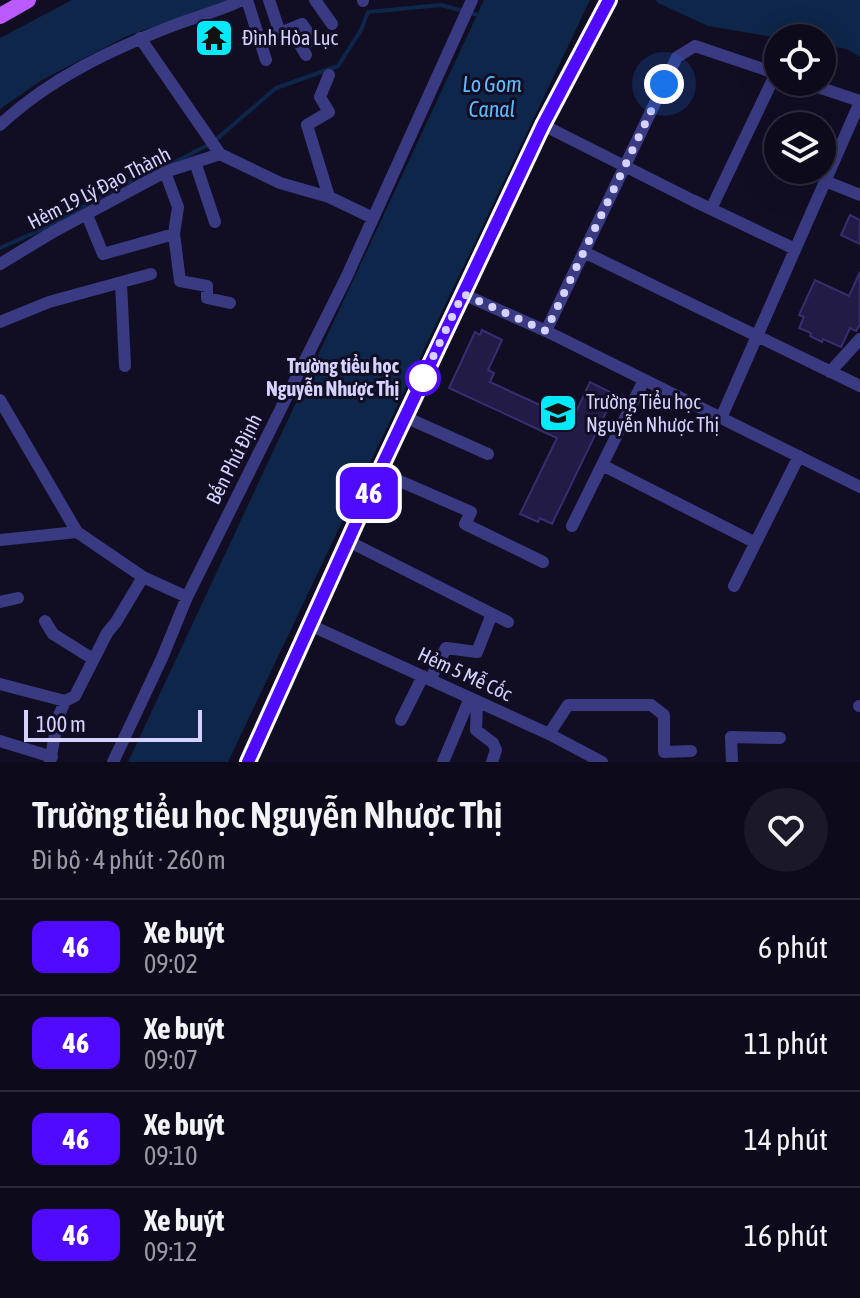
<!DOCTYPE html>
<html lang="vi">
<head>
<meta charset="utf-8">
<style>
	body { margin:0; font-family:"Asap Condensed",sans-serif; background:#1b1828; color:#f1f3f6; height:100vh; display:flex; flex-direction:column; font-size:30px; white-space:nowrap }
	* { box-sizing:border-box; margin:0 }
	p { font-size:26px; color:#9a9aa3 }
	.icon { flex:none; width:44px; height:44px; fill:none; stroke:currentColor; stroke-width:2; stroke-linecap:round; stroke-linejoin:round }
	.map { position:relative; height:762px; overflow:hidden }
	.side { display:flex; flex-direction:column; background:#0d0a1b; flex:1 }
	.side>* { flex:none }
	.badge { padding:0 16px; border-radius:12px; font-size:28px; line-height:52px }
	.controls { position:absolute; left:764px; top:24px; display:grid; gap:16px }
	.controls a { display:grid; place-items:center; width:72px; height:72px; border-radius:50%; background:#0d0a1b; box-shadow:0 8px 32px #0002,0 0 0 2px #2d2b3a; font-size:40px }
	.scale { position:absolute; left:24px; bottom:20px; width:178px; box-sizing:border-box; padding-left:8px; border:4px solid #d5d2ff; border-top:0; font-size:22px; line-height:28px; white-space:nowrap; color:#d5d2ff; -webkit-text-stroke:6px #110e24; paint-order:stroke }
	.you { position:absolute; width:40px; height:40px; margin:-20px; border:6px solid #fff; border-radius:50%; background:#1a73e8; box-shadow:0 0 0 12px #1a73e833 }
	.map>.badge { position:absolute; translate:-50% -50%; box-shadow:0 0 0 4px #fff }
	.round { display:grid; place-items:center; flex:none; width:84px; height:84px; border-radius:42px; background:#1b1828 }
	.head { display:flex; align-items:center; justify-content:space-between; height:136px; padding:0 32px }
	h1 { font-size:38px; font-weight:600; line-height:60px }
	ul { padding:0; list-style:none }
	li { display:flex; align-items:center; gap:24px; height:96px; padding:0 32px; border-top:2px solid #2d2b3a }
	li div { flex:1 }
	li b { display:block; font-size:30px }
	li em { font-style:normal }
	li .badge { min-width:88px; font-weight:700; text-align:center }
	.map>svg:first-child { display:block }
	.water { fill:#0d2649 }
	.lines { fill:none; stroke-linecap:round; stroke-linejoin:round }
	.stream { stroke:#0d2649; stroke-width:4 }
	.building { fill:#221b45; stroke:#382d71; stroke-width:2 }
	.minor { stroke:#3a3a83; stroke-width:12 }
	.major { stroke:#bb5afe; stroke-width:16 }
	.line-casing { stroke:#fff; stroke-width:18 }
	.line { stroke:#4f0aff; stroke-width:12 }
	.walk { stroke:#d5d2ff; stroke-width:8; stroke-dasharray:0 14.4 }
	.stop-dot { fill:#fff; stroke:#4f0aff; stroke-width:4 }
	.labels { text-anchor:middle; stroke-width:6; stroke-linejoin:round; paint-order:stroke }
	.poi-label { font-size:20px; fill:#d5d2ff; stroke:#110e24; text-anchor:start }
	.street-label { font-size:20px; fill:#d5d2ff; stroke:#110e24 }
	.stop-label { font-size:20px; font-weight:bold; fill:#d5d2ff; stroke:#110e24; text-anchor:end }
	.water-label { font-size:22px; font-style:italic; fill:#61bafe; stroke:#110e24 }
</style>
</head>
<body>
<div class="map">
<svg width="860" height="762" viewBox="0 0 860 762">
	<rect width="100%" height="100%" fill="#110e24"/>
	<!-- water -->
	<path class="water" d="M72,0H231L127,36L42,80L0,109V38Z
		M484,0H590L228,762H128Z
		M656,0H860V57L847,49L822,45V38H779L708,26L658,3Z"/>
	<g class="lines">
		<!-- stream -->
		<path class="stream" d="M167,166L212,143L276,88L338,66L361,30L368,12L441,5L482,16
			M0,248L52,225L121,185L151,173"/>
	</g>
	<!-- building -->
	<path class="building" d="M218,21L227,49L210,54L202,26Z
		M850,215L860,220V244L841,235Z
		M860,272V324L856,331L850,328L841,347L823,339L822,342L810,336L811,333L799,328L804,317L799,315L815,280L849,296Z
		M482,330L502,340L488,370L494,373L490,382L566,417L570,408L577,410L590,382L610,392L609,396L613,398L552,524L540,518L538,522L520,514L557,438L449,388L475,332L480,335Z"/>
	<g class="lines">
		<!-- minor -->
		<path class="minor" d="M247,0L266,60
			M269,0L280,33L302,24L314,41
			M315,0L332,24
			M363,0V1
			M291,29L306,55
			M140,38L220,154L280,183L329,197L373,218
			M803,82L860,101
			M0,125C49,79 110,50 172,26C195,17 220,11 242,0
			M543,125L692,200L795,249
			M195,162L215,222
			M165,172L178,207L174,234L180,281L207,286V298L230,303
			M825,181L860,195
			M329,197L307,125L329,112L320,97L329,75
			M711,209L776,73
			M87,215L103,254L174,234
			M584,252L860,386
			M0,264L53,232L165,172L220,154
			M121,283L125,366
			M463,294L546,331L860,487
			M0,322L49,302L151,274
			M546,331L677,57L695,46L778,74
			M830,372L860,339
			M0,400L77,532
			M405,417L488,454
			M721,418L860,102
			M602,465L754,542
			M379,472L471,512L465,524L543,562
			M572,526L644,380
			M0,540L77,532L143,577L187,597
			M348,541L508,622
			M734,586L799,456
			M0,602L18,598
			M45,621L53,634L93,659
			M310,625L549,734L602,762
			M430,680L446,648L477,652L492,614
			M0,684L65,701
			M477,701L476,730L493,743L496,750L492,762
			M859,706H860
			M401,720L423,676
			M549,734L568,705H651L664,715V752L691,751
			M0,741L52,757
			M50,762L58,718L65,701L75,696L107,633L116,622L143,577
			M113,762L162,658L187,597L346,278L472,0
			M248,762L379,472L543,125L609,0
			M443,762L470,698
			M732,762L731,737L780,738"/>
		<!-- major -->
		<path class="major" d="M0,16L28,0"/>
	</g>
	<g class="lines">
		<defs>
			<path id="line" d="M248,762L379,472L543,125L609,0"/>
		</defs>
		<!-- line casing -->
		<use href="#line" class="line-casing"/>
		<!-- line -->
		<use href="#line" class="line"/>
		<!-- walk -->
		<path class="walk" d="M423,378L422,380L463,294L546,331L664,84"/>
	</g>
	<!-- icons -->
	<defs>
		<symbol id="temple-square" viewBox="-11 -11 22 22"><rect x="-9" y="-9" width="18" height="18" rx="4" fill="#02eafa" stroke="#110e24"/><path d="M0-6L5-2H3V0L6.5 2.5H4V6H1.5V3h-3V6H-4V2.5H-6.5L-3 0V-2H-5Z" fill="#111"/></symbol>
		<symbol id="school-square" viewBox="-11 -11 22 22"><rect x="-9" y="-9" width="18" height="18" rx="4" fill="#02eafa" stroke="#110e24"/><path d="M0-5L7-2L0 1L-7-2ZM-4 1L0 2.5L4 1V4Q0 6-4 4Z" fill="#111"/></symbol>
	</defs>
	<g fill-rule="evenodd">
		<use href="#temple-square" x="192" y="16" width="44" height="44"/>
		<use href="#school-square" x="536" y="391" width="44" height="44"/>
	</g>
	<!-- markers -->
	<circle class="stop-dot" cx="423" cy="378" r="16"/>
	<g class="labels">
		<!-- poi labels -->
		<g class="poi-label">
			<text x="242" y="45">Đình Hòa Lục</text>
			<text x="586" y="409">Trường Tiểu học<tspan x="586" dy="23">Nguyễn Nhược Thị</tspan></text>
		</g>
		<!-- street labels -->
		<g class="street-label">
			<text transform="translate(99 188) rotate(-27)" y="7">Hẻm 19 Lý Đạo Thành</text>
			<text transform="translate(234 459) rotate(-63)" y="7">Bến Phú Định</text>
			<text transform="translate(465 674) rotate(25)" y="7">Hẻm 5 Mễ Cốc</text>
		</g>
		<!-- stop labels -->
		<g class="stop-label">
			<text x="399" y="373">Trường tiểu học<tspan x="399" dy="23">Nguyễn Nhược Thị</tspan></text>
		</g>
		<!-- water labels -->
		<g class="water-label">
			<text x="492" y="92">Lo Gom<tspan x="492" dy="25">Canal</tspan></text>
		</g>
	</g>
</svg>
<div class="controls">
<a><svg class="icon" aria-label="locate" viewBox="0 0 24 24"><circle cx="12" cy="12" r="6"/><path d="M12 2v4M12 18v4M2 12h4M18 12h4"/></svg></a>
<a><svg class="icon" aria-label="layers" viewBox="0 0 24 24"><path d="M12 4l9 5-9 5-9-5zM3 14l9 5 9-5"/></svg></a>
</div>
<div class="scale">100 m</div>
<div class="you" style="left:664px;top:84px"></div>
<b class="badge" style="left:369px;top:493px;background:#4f0aff;color:#fff">46</b>
</div>
<section class="side">
<div class="head"><div><h1>Trường tiểu học Nguyễn Nhược Thị</h1><p>Đi bộ · 4 phút · 260 m</p></div><a class="round"><svg class="icon" aria-label="heart" viewBox="0 0 24 24"><path d="M12 20l-8-8c-3-5 5-10 8-4 3-6 11-1 8 4z"/></svg></a></div>
<ul>
<li><span class="badge" style="background:#4f0aff;color:#fff">46</span><div><b>Xe buýt</b><p>09:02</p></div><em>6 phút</em></li>
<li><span class="badge" style="background:#4f0aff;color:#fff">46</span><div><b>Xe buýt</b><p>09:07</p></div><em>11 phút</em></li>
<li><span class="badge" style="background:#4f0aff;color:#fff">46</span><div><b>Xe buýt</b><p>09:10</p></div><em>14 phút</em></li>
<li><span class="badge" style="background:#4f0aff;color:#fff">46</span><div><b>Xe buýt</b><p>09:12</p></div><em>16 phút</em></li>
</ul>
</section>
</body>
</html>
